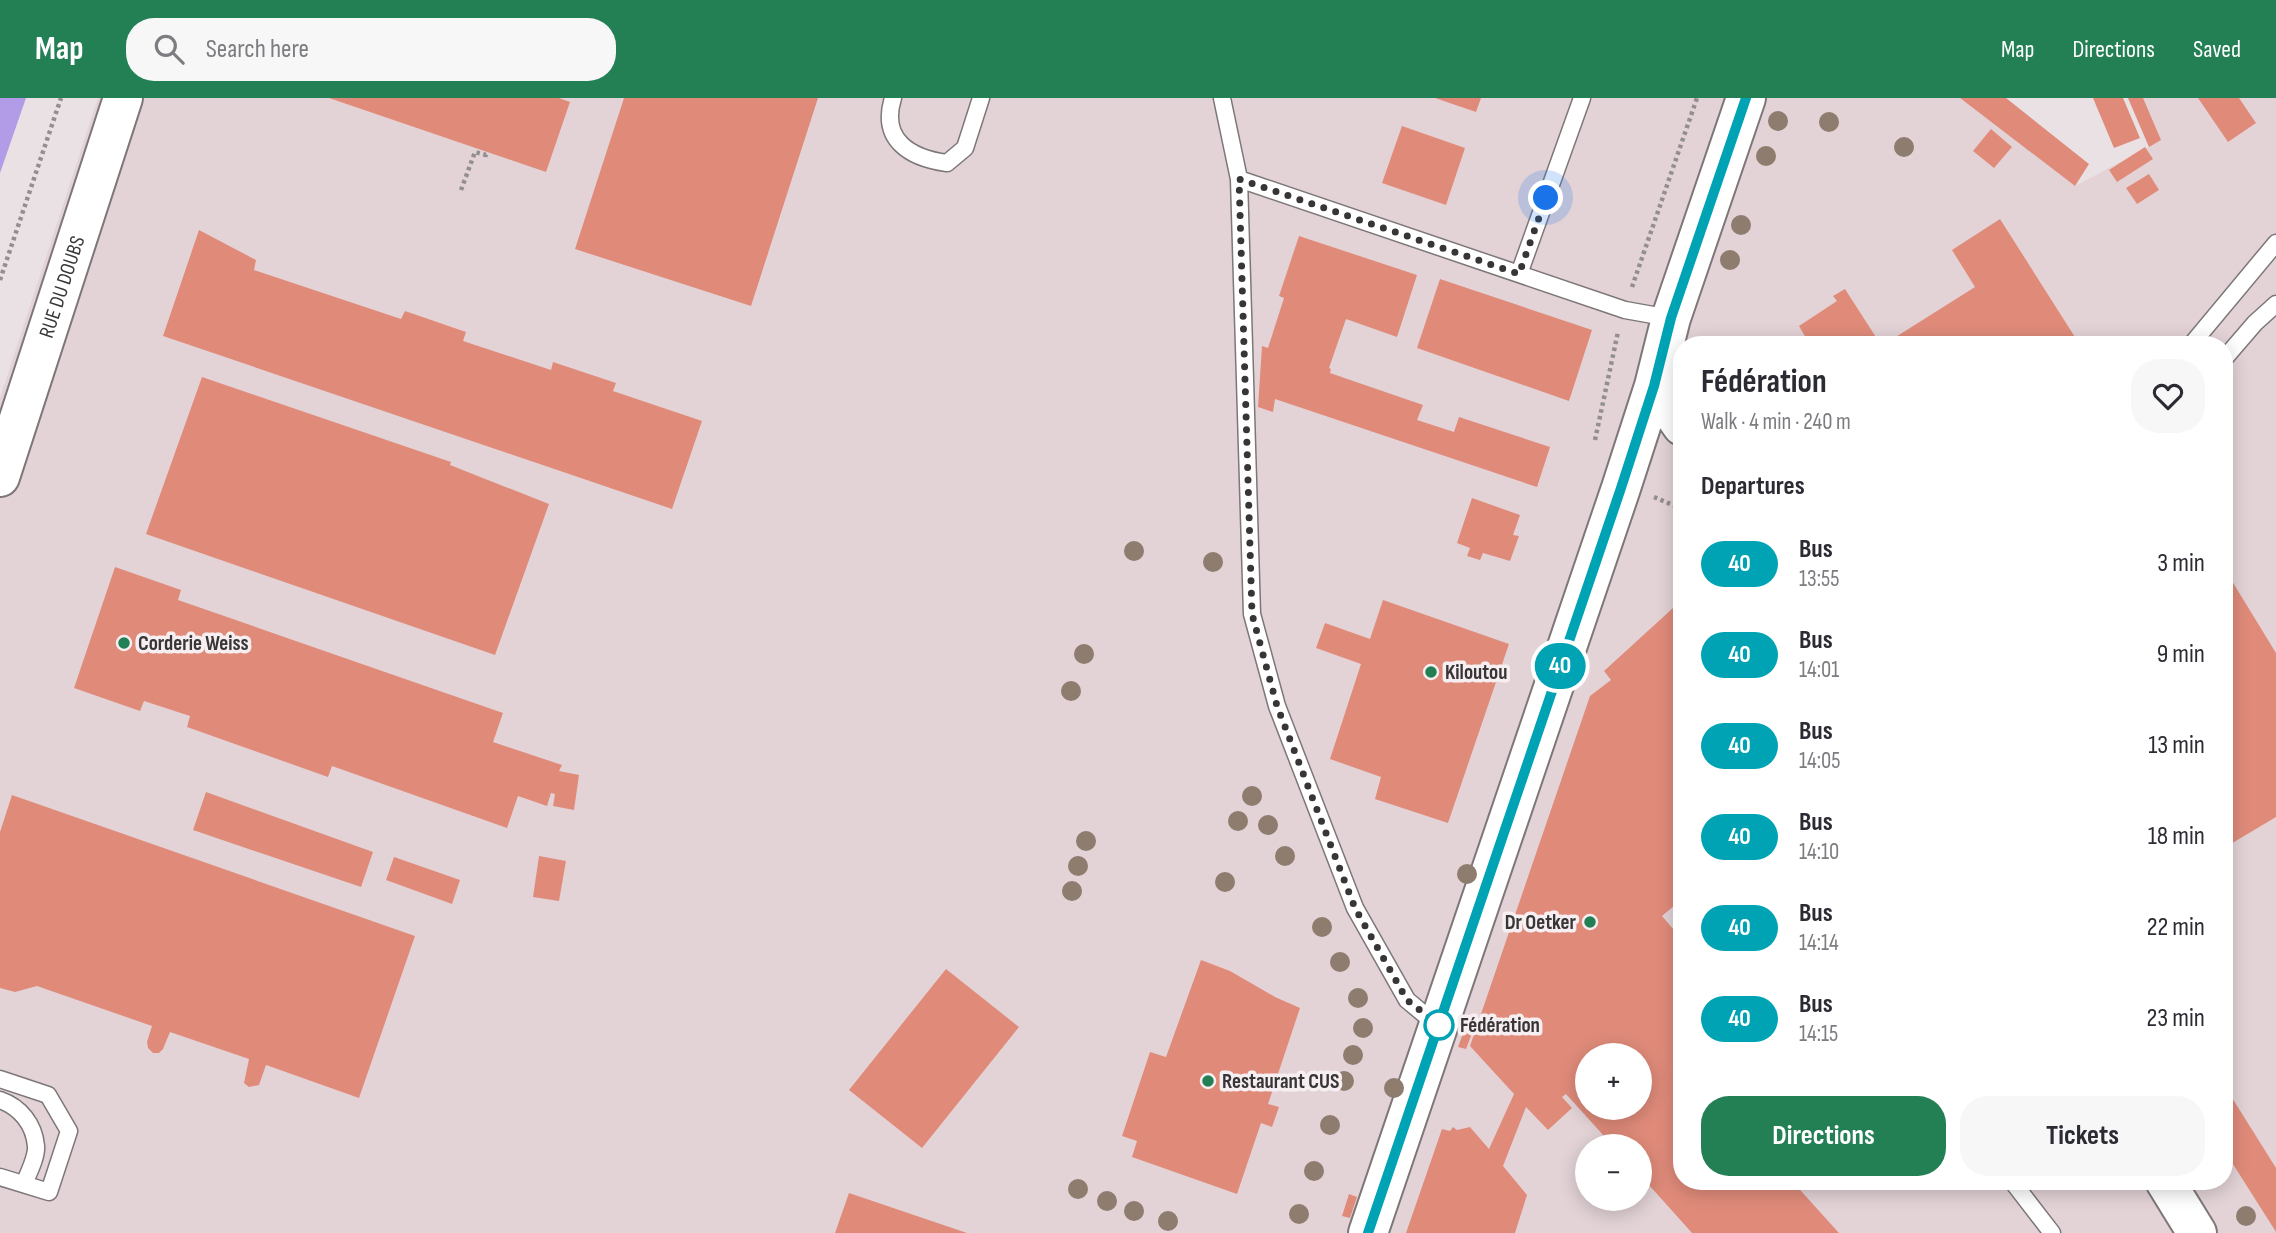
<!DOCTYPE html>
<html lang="en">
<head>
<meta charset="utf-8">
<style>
	body { margin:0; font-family:"Sofia Sans Condensed",sans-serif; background:#f7f7f7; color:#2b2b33; height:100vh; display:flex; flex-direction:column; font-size:26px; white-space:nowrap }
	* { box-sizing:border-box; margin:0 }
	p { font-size:23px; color:#7c7c81 }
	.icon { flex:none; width:38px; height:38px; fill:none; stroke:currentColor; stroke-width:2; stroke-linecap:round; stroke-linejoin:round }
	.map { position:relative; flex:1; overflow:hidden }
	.details { position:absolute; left:1673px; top:238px; width:560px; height:854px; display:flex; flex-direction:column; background:#fff; border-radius:28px; box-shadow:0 4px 18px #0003 }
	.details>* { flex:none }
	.badge { padding:0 14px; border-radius:23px; font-size:24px; line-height:46px }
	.tools { position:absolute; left:1575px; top:945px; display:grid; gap:14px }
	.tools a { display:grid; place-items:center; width:77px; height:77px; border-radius:50%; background:#fff; box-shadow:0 4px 18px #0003; font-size:35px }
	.you { position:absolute; width:35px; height:35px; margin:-18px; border:5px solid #fff; border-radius:50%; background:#1a73e8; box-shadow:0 0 0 10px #1a73e833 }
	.map>.badge { position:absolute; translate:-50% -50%; box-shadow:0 0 0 4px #fff }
	h2 { padding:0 28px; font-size:26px; line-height:63px }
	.round { display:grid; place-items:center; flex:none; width:74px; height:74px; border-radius:28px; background:#f7f7f7 }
	.headline { display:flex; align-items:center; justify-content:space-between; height:119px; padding:0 28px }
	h1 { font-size:33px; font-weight:700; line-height:52px }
	.action { display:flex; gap:14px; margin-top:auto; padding:14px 28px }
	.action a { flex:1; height:80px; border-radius:28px; background:#237f54; color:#fff; font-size:28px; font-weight:700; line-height:80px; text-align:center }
	.action a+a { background:#f7f7f7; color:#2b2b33 }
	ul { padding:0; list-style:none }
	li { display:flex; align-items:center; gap:21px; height:91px; padding:0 28px }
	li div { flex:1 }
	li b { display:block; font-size:26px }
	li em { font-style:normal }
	li .badge { min-width:77px; font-weight:700; text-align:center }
	header { display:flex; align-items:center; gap:42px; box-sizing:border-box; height:98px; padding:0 35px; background:#237f54; color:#fff }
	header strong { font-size:33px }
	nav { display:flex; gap:38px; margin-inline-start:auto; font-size:24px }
	.search { width:490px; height:63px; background:#f7f7f7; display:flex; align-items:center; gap:18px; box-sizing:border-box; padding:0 24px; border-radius:28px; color:#7c7c81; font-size:26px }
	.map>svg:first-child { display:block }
	.built { fill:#e3d3d7; fill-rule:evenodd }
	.water { fill:#b29ce7 }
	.building { fill:#e08b7a; fill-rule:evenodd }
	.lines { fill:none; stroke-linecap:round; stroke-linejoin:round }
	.service-casing { stroke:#7d7778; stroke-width:19 }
	.tertiary-casing { stroke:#7d7778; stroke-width:42 }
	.secondary-casing { stroke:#7d7778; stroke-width:42 }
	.path { stroke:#938e8f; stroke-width:4.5; stroke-dasharray:3.5 3.5; stroke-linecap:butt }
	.service { stroke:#fff; stroke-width:16 }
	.tertiary { stroke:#fff; stroke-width:38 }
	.secondary { stroke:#fff; stroke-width:38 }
	.tree { fill:#8e7c6e }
	.line-casing { stroke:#fff; stroke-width:16 }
	.line { stroke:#00a3b4; stroke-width:10 }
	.walk { stroke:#383536; stroke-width:7; stroke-dasharray:0 12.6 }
	.poi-dot { fill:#237f54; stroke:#f6eef0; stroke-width:2.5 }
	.stop-dot { fill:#fff; stroke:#00a3b4; stroke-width:3.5 }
	.labels { text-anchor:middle; stroke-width:7; stroke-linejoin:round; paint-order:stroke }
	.street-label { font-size:21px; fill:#383536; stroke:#f6eef0 }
	.poi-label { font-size:21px; font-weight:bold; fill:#383536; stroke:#f6eef0; text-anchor:start }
	.stop-label { font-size:21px; font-weight:bold; fill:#383536; stroke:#f6eef0; text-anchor:start }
</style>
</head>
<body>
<header>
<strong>Map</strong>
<div class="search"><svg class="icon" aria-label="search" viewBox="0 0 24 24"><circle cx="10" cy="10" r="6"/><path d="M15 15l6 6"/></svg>Search here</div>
<nav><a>Map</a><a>Directions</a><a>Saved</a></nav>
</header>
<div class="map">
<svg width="2276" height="1135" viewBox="0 0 2276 1135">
	<rect width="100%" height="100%" fill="#e9e1e3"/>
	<!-- built -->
	<path class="built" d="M98,0H1960L2075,88L2149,49L2128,0H2276V1135H0V300ZM1682,247H2224V1083H1682ZM1587,957H1640V1010H1587ZM1587,1048H1640V1101H1587Z"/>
	<!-- water -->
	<path class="water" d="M0,0H26L0,75Z"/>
	<!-- building -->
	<path class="building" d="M329,0H559L570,4L546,74Z
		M624,0H818L751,208L575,151Z
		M1435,0H1481L1476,14Z
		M1960,0H2006L2089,66L2075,88Z
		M2093,0H2123L2140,40L2114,50Z
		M2128,0H2143L2161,42L2149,49Z
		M2198,0H2239L2256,25L2228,44Z
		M1402,28L1465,50L1446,107L1382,85Z
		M1991,31L2012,49L1994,70L1973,53Z
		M2145,49L2153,61L2117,84L2109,72Z
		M2149,76L2159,92L2137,106L2126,90Z
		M2000,121L2080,247H1883L1975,189L1952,152Z
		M199,132L256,162L254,172L401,221L405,213L466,234L463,243L551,272L553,264L616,285L613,293L702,323L672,411L163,238Z
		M1299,138L1417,177L1397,239L1346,221L1329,270L1331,271L1330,275L1423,307L1417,322L1454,334L1459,319L1550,349L1537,389L1275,301L1273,314L1258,309L1262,248L1268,250L1284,200L1279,198Z
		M1440,181L1592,232L1569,303L1417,250Z
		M1845,191L1881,247H1815L1811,240L1807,242L1799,228L1837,203L1833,198Z
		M202,279L451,364L450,367L549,406L495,557L146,436Z
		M1472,400L1520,417L1513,437L1519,438L1510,463L1483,455L1480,462L1467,458L1470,450L1457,445Z
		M115,469L181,492L178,502L503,615L493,644L562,667L559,673L579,677L574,712L553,708L555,696L551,695L547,708L518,698L507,730L332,668L328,679L187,629L190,618L144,603L140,613L74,590Z
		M2224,470L2276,555V719L2224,750Z
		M1383,502L1509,546L1448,725L1375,701L1381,679L1330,661L1361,566L1316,550L1325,525L1370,541Z
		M1673,510L1682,519V801L1662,818L1674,832L1682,831V1083H1792L1839,1135H1692L1640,1077V1048H1613L1566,996L1562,999L1572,1010L1548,1032L1526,1009L1503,1068L1527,1097L1515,1135H1406L1442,1031L1450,1033L1453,1029L1457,1032L1470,1029L1489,1051L1514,996L1470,948L1590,598L1611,582L1604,573ZM1587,957H1640V1010H1587Z
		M206,694L373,754L361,789L193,732Z
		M12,697L415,838L359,1000L266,967L259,987L249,989L244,985L249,961L170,934L163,951L159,955H153L148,950L147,944L152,928L37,888L15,894L0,890V734Z
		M539,758L566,763L559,803L533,799Z
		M394,759L460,782L452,806L386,782Z
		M1201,862L1230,873L1275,899L1300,910L1268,1006L1279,1009L1272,1029L1261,1025L1237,1096L1132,1059L1137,1043L1122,1038L1150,954L1166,959Z
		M946,871L1019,929L922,1050L849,992Z
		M1466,927L1474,930L1466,951L1458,949Z
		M2224,987L2276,1070V1134L2224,1052Z
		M849,1095L967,1135H835Z
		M1349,1096L1357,1099L1350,1120L1342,1118Z"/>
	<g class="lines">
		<defs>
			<path id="service" d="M893,0C880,42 910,60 947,65L965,50L981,0
				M1222,0L1239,81L1625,212L1670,220
				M1239,81L1252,516L1277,608L1355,810L1407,902L1437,927
				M1519,176L1582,0
				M2191,247L2276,145
				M2224,261L2255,225L2276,206
				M0,981L48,997L69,1033L49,1094L0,1079
				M0,1002C20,1009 34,1026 36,1048C37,1059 28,1076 24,1086
				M2012,1083L2052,1135"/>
			<path id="tertiary" d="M1654,288L1682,328
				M2165,1083L2197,1135
				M1368,1135L1621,390L1654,288L1671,220L1746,0"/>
			<g id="secondary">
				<path id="s1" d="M0,379L123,0"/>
			</g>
		</defs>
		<!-- service casing -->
		<use href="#service" class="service-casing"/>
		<!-- tertiary casing -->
		<use href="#tertiary" class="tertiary-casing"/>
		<!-- secondary casing -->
		<use href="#secondary" class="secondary-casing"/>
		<!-- path -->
		<path class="path" d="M461,92L475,54L486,57L487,54
			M0,182L61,0
			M1632,189L1697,0
			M1595,342L1618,234
			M1654,399L1682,411"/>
		<!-- service -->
		<use href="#service" class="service"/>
		<!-- tertiary -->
		<use href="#tertiary" class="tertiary"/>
		<!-- secondary -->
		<use href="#secondary" class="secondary"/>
	</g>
	<!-- trees -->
	<g class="tree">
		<circle cx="1778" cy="23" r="10"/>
		<circle cx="1829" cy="24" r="10"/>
		<circle cx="1904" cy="49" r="10"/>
		<circle cx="1766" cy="58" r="10"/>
		<circle cx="1741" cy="127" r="10"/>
		<circle cx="1730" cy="162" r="10"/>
		<circle cx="1134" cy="453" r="10"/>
		<circle cx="1213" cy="464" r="10"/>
		<circle cx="1084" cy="556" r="10"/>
		<circle cx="1071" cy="593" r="10"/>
		<circle cx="1252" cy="698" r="10"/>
		<circle cx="1238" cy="723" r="10"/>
		<circle cx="1268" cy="727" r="10"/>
		<circle cx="1086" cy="743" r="10"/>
		<circle cx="1285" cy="758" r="10"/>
		<circle cx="1078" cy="768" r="10"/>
		<circle cx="1467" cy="776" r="10"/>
		<circle cx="1225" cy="784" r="10"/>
		<circle cx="1072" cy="793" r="10"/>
		<circle cx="1322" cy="829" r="10"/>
		<circle cx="1340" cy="864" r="10"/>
		<circle cx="1358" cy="900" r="10"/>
		<circle cx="1363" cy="930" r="10"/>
		<circle cx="1353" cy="957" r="10"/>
		<circle cx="1344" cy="983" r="10"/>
		<circle cx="1394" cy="990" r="10"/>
		<circle cx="1330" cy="1027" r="10"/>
		<circle cx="1314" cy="1073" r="10"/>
		<circle cx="1078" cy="1091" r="10"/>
		<circle cx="1107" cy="1103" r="10"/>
		<circle cx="1134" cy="1113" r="10"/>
		<circle cx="1299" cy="1116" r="10"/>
		<circle cx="2246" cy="1118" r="10"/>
		<circle cx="1168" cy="1123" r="10"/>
	</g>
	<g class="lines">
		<defs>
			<path id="line" d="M1368,1135L1621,390L1654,288L1671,220L1746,0"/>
		</defs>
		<!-- line casing -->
		<use href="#line" class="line-casing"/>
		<!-- line -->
		<use href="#line" class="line"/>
		<!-- walk -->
		<path class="walk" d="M1439,927L1407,902L1355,810L1277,608L1252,516L1239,81L1519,176L1546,100"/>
	</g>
	<!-- markers -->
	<g class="poi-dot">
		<circle cx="124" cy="545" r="7"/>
		<circle cx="1431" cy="574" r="7"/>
		<circle cx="1590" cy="824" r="7"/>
		<circle cx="1208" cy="983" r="7"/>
	</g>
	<circle class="stop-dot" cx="1439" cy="927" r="14"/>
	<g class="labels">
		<!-- street labels -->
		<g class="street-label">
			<text dy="7" stroke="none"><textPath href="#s1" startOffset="200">RUE DU DOUBS</textPath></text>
		</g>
		<!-- poi labels -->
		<g class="poi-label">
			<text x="138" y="552">Corderie Weiss</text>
			<text x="1445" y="581">Kiloutou</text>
			<text x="1576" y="831" text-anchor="end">Dr Oetker</text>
			<text x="1222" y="990">Restaurant CUS</text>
		</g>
		<!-- stop labels -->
		<g class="stop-label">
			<text x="1460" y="934">Fédération</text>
		</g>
	</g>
</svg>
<div class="tools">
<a>+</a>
<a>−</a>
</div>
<div class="you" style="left:1546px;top:100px"></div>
<b class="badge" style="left:1560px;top:568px;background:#00a3b4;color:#fff">40</b>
<section class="details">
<div class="headline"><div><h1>Fédération</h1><p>Walk · 4 min · 240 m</p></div><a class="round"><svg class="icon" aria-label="heart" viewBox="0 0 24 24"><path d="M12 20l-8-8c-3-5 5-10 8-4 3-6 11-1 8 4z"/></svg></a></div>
<h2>Departures</h2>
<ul>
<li><span class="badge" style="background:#00a3b4;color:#fff">40</span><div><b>Bus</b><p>13:55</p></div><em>3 min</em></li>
<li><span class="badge" style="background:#00a3b4;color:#fff">40</span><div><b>Bus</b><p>14:01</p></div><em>9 min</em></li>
<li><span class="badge" style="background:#00a3b4;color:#fff">40</span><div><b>Bus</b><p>14:05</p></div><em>13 min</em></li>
<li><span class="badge" style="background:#00a3b4;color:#fff">40</span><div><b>Bus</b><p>14:10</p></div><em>18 min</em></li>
<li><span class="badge" style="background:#00a3b4;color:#fff">40</span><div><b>Bus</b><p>14:14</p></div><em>22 min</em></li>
<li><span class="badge" style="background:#00a3b4;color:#fff">40</span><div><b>Bus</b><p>14:15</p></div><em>23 min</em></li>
</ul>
<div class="action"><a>Directions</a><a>Tickets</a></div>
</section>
</div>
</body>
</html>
